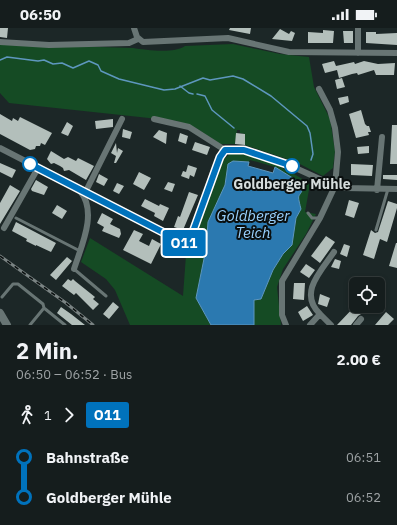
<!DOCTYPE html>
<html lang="de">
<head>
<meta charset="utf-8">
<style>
	body { margin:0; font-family:"IBM Plex Sans",sans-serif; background:#1e2626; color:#f1f3f6; height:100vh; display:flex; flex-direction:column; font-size:15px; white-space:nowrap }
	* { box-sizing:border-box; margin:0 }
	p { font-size:13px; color:#9da2a4 }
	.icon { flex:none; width:22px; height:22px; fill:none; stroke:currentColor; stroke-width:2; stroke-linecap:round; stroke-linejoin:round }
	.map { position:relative; height:297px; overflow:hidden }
	.side { display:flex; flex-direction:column; background:#151d1d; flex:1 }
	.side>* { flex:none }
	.badge { padding:0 8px; border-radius:3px; font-size:14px; line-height:26px }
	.tools { position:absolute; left:349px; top:249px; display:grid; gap:8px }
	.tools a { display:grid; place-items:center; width:36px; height:36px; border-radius:6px; background:#151d1d; box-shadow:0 2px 6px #0003,0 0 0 1px #343b3b; font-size:20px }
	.map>.badge { position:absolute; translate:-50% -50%; box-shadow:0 0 0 2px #fff }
	.legs { display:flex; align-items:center; gap:6px; height:44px; padding:0 16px; font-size:13px }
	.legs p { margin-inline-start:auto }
	.head { display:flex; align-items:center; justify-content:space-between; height:68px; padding:0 16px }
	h1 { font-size:22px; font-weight:700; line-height:30px }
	ul { padding:0 16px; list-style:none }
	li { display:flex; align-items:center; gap:14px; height:40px; font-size:15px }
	li i { display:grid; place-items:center; width:6px; height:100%; margin:0 5px; background:currentColor }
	li i::after { content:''; width:10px; height:10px; margin:-5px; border:3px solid; border-radius:50%; background:#151d1d }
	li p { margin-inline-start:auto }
	li:first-child i { background:linear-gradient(#0000 50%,currentColor 0) }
	li:last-child i { background:linear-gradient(currentColor 50%,#0000 0) }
	.status { display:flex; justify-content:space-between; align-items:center; height:28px; padding:0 20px; background:#151d1d; direction:ltr }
	.status svg { height:11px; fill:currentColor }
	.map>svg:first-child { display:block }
	.green { fill:#154b24 }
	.water { fill:#2b79b0; stroke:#5e97be }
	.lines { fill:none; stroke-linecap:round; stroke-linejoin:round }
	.stream { stroke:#5e97be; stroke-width:1.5 }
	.building { fill:#b3bfbb }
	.lane { stroke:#687574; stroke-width:3 }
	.street { stroke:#687574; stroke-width:6 }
	.secondary { stroke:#687574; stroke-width:8 }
	.rail-casing { stroke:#7a8383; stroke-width:3 }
	.rail { stroke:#0a0f0f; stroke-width:1.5; stroke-dasharray:4.5; stroke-linecap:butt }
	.line-1-casing { stroke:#fff; stroke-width:9 }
	.line-1 { stroke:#0072bc; stroke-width:6 }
	.stop-1-dot { fill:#fff; stroke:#0072bc; stroke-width:2 }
	.labels { text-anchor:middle; stroke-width:4; stroke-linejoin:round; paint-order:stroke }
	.stop-label { font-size:14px; font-weight:bold; fill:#d6dddd; stroke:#0a0f0f }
	.water-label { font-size:15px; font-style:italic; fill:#98d0fd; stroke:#0a0f0f }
</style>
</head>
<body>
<div class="status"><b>06:50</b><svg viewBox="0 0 49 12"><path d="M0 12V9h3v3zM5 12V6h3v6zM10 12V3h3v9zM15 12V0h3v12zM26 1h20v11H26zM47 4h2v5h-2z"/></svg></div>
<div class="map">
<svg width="397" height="297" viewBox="0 0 397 297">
	<rect width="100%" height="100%" fill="#1c2727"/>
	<!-- green -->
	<path class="green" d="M0,16L133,20C146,22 174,26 185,18L233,16L280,26L309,29L314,59L330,91L335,123L333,140L323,148L296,134L245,117V106L240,105V102H237L235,116H220L196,100L177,93L9,75L0,65Z
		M231,125C260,126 287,141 310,156L305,184L316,186L306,206L283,241L277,259L281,297H254V272L261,271L273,242L283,226L292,217L296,190L301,181C296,162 300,172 304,157L275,139L250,132L249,134L242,133L228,136L225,157L208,194L206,221L196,270L211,297H130L115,262L106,251L81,234L90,210L183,268L186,227L195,211L224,131Z"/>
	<!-- water -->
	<path class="water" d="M233,133L249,134L248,138L273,145L275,139L304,157C300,172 296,162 301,181L296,190L292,217L283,226L273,242L261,271L254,272V297H211L196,270L206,221L208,194L225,157L228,136Z"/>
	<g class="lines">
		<!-- stream -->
		<path class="stream" d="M0,32L7,29L38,33L44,32L53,36L62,35L73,40L89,33L98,37L101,43L119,51L164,62L175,61L203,50L210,52L233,48L243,51L271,68L307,98L310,105L313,126L311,132
			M180,58L189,65L193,66
			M197,66L205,68L212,82L234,100"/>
	</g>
	<!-- building -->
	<path class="building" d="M0,0H8L7,10L0,9Z
		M230,0H251L250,6L229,2Z
		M280,1L289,6L291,3L295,5L292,13L272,11Z
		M323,2L334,3L333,15H308V4L323,5Z
		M343,3H353V15H344Z
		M366,4H376V6L397,5V17L366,15Z
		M334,33L336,38L354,34L355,36L364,33L378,36L395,35L394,47H376L374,42L358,47L357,45L352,46L339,50L337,42L325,45L322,36Z
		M342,50L345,59L337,61L335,52Z
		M348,68L349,74L340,77L338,70Z
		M361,82L365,96L367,98H369L371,104H368L369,107L356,110L349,86Z
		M0,86L12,93L13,90L18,93L20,89L52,105L45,117L41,115L40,118H36L35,121L30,122L0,106Z
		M113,91V99L96,101L95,93Z
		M67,94L73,98L68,108L61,105Z
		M392,97H397V136H390Z
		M123,101L132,104L130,111L122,109Z
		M159,102L167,105L166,116L153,109Z
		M180,105L188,108L186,116L178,113Z
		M236,105L245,106V117L235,116Z
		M195,114L210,119L207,127L192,122Z
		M116,115L117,125L118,120L123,123L116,135H114L116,128L111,125Z
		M369,118V125L358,126L357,119Z
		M51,123L64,131L68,129L76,133L78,130L94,138L86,152L69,142L64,143L63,140L60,138L54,135L51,136L47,131Z
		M0,135L16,142L12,150L0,144Z
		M351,136L373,137L372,148L351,147Z
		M188,137L197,140L194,149L190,147L189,151L181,148L183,143L186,144Z
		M139,144L151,150L144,162L133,156Z
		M99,146L108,151L104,158L96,154Z
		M383,147H397V152L383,151Z
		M36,152L48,159L44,167L32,163L31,161Z
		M168,154L175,156L172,164L164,161Z
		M117,155L124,158L119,166L113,163Z
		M10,157L20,163L0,196V175Z
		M189,164L198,167L183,202L174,199L178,188L180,189Z
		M145,171L159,178L160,176L169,180L163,193L154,188L155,185L141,178Z
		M349,172L359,175L354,190L345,187Z
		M388,173L397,176V180L387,214L380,211L374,231L363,227L371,202L375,205L378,204Z
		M57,177L67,183L62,191L52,185Z
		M102,185L113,191L110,196L120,201L121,206L119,210L102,203L104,199L97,195Z
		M16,194L56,215L51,224L36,217V218L26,213L27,211L12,203Z
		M134,202L143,206L139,213L149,218L152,211L161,216L151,236L123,222Z
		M326,208L335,214L320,235L311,228Z
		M396,215H397V240L389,238Z
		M344,216L350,218L347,229L340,226Z
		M67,229L72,233L56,252L50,247Z
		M335,231L341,233L339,241L331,239Z
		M306,236L315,242L309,250L300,244Z
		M68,251L71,253L73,251L75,253L95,269L93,271L99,276L93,282L76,265L74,267L62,258Z
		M294,255H305L304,272L293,271Z
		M320,266L330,270L327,279L318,276Z
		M113,274L119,279L109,291L103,286Z
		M356,277L364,284L358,288L351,297H337Z
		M307,278L313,287L303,293L298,284Z
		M61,279L71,286L85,297H72L57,285Z
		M386,284L394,291L388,297H375Z"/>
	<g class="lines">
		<!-- lane -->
		<path class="lane" d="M308,185L312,190H319
			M16,190L80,223
			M376,202L388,161
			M74,241L106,268
			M2,269L13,256H18L43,276L44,280L65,297
			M30,297L44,280"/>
		<!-- street -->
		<path class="street" d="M134,0L137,9L143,14L228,10L289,24L397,25
			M358,0V25
			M0,14L49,17L129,15L138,11
			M154,91L189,99L225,122H244L280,133L335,158L345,160L397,161
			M0,120L184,215L188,213L191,209L220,129L225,122
			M377,162L382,109
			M85,165L122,91
			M4,200L38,140
			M74,241C81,219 98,184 80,163
			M320,286C298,265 321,243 334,224
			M286,297L282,287V253L320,190L335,158L338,124L335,100L330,82L319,61
			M310,297L320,286L331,297
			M356,297L361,291"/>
		<!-- secondary -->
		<path class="secondary" d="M0,285L7,297"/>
		<defs>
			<path id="rail" d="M0,228L66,275L93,297"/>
		</defs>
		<!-- rail casing -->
		<use href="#rail" class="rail-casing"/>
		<!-- rail -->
		<use href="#rail" class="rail"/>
	</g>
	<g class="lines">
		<defs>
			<path id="line-1" d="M30,136L184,215L188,213L191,209L220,129L225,122H244L292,138"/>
		</defs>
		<!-- line-1 casing -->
		<use href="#line-1" class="line-1-casing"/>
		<!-- line-1 -->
		<use href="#line-1" class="line-1"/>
	</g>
	<!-- markers -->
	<g class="stop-1-dot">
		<circle cx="30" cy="136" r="7"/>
		<circle cx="292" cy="138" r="7"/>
	</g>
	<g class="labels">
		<!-- stop labels -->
		<g class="stop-label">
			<text x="292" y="161">Goldberger Mühle</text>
		</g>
		<!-- water labels -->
		<g class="water-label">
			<text x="253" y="193">Goldberger<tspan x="253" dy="17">Teich</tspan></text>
		</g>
	</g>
</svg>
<div class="tools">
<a><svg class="icon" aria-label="locate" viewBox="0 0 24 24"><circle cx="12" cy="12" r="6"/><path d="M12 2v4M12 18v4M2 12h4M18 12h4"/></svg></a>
</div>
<b class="badge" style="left:184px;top:215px;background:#0072bc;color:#fff">O11</b>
</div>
<section class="side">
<div class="head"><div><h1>2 Min.</h1><p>06:50 – 06:52 · Bus</p></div><b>2.00 €</b></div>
<div class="legs"><svg class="icon" aria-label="walk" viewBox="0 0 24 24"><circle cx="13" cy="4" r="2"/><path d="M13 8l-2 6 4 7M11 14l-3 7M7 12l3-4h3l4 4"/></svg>1<svg class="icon" aria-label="forward" viewBox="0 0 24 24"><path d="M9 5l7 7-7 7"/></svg><b class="badge" style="background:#0072bc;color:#fff">O11</b></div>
<ul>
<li><i style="color:#0072bc"></i><b>Bahnstraße</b><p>06:51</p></li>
<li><i style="color:#0072bc"></i><b>Goldberger Mühle</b><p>06:52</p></li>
</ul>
</section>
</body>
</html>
